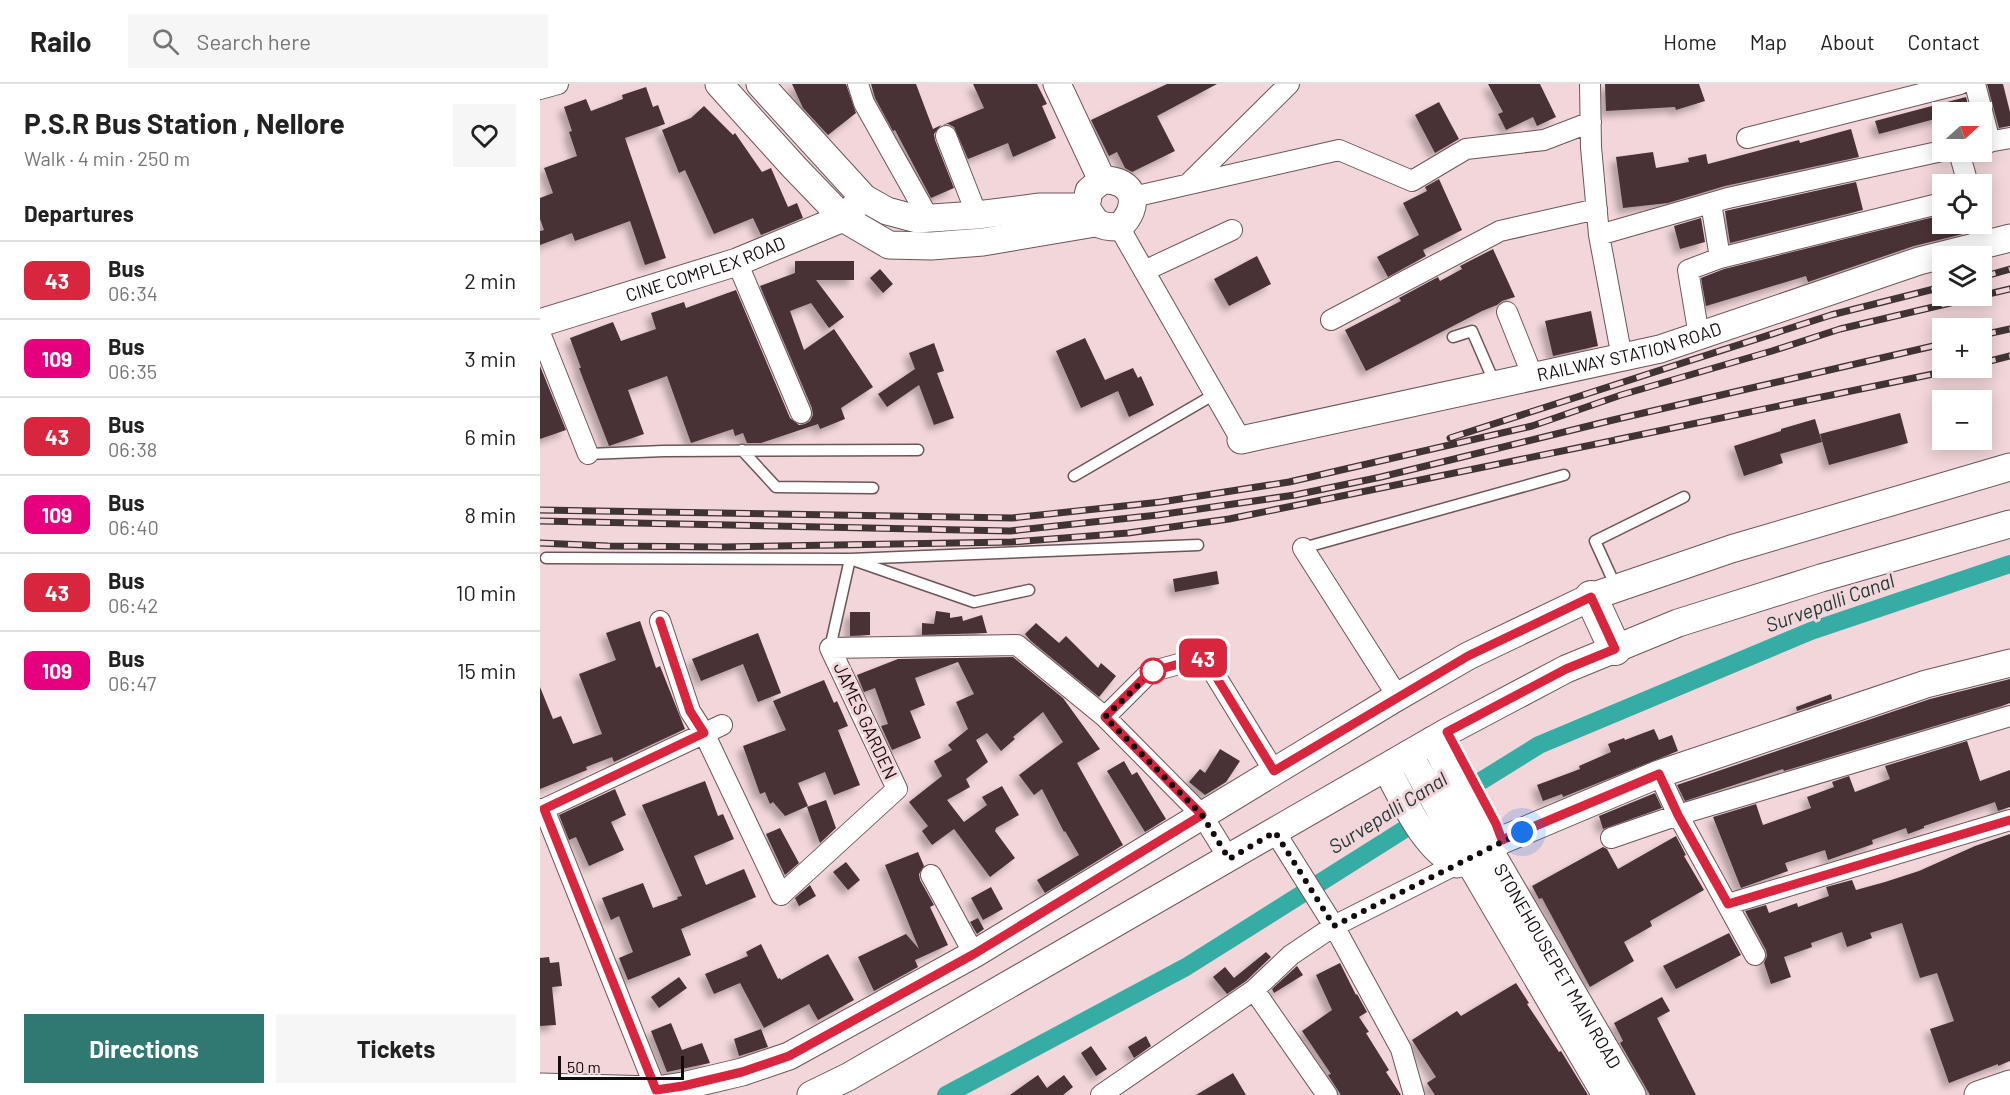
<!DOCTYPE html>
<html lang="en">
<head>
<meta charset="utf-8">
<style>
	body { margin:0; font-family:Barlow,sans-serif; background:#f6f6f6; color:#222; height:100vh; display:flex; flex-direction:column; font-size:22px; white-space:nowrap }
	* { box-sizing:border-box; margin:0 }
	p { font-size:20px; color:#767676 }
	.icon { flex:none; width:33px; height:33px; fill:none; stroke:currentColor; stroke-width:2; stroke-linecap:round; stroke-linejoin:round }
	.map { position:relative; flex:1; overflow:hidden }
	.sheet { display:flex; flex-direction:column; background:#fff; width:540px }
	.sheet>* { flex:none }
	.badge { padding:0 12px; border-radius:9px; font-size:21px; line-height:39px }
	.needle { width:39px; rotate:69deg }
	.tools { position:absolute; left:1392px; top:18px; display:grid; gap:12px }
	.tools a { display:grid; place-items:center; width:60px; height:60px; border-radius:0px; background:#fff; box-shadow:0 3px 15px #0003; font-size:30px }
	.scale { position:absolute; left:18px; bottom:15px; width:126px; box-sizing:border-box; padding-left:6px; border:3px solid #140b0c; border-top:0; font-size:16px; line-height:21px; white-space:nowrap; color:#140b0c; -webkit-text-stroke:4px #f2d6d9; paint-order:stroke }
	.you { position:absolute; width:30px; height:30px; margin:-15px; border:4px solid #fff; border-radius:50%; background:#1a73e8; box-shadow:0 0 0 9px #1a73e833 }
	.map>.badge { position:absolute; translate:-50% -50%; box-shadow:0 0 0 3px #fff }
	h2 { padding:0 24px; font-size:22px; line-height:54px }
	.round { display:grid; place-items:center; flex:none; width:63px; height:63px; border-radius:0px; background:#f6f6f6 }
	.headline { display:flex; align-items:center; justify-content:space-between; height:102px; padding:0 24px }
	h1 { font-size:28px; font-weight:700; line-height:45px }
	.action { display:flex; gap:12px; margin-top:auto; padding:12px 24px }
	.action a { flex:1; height:69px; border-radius:0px; background:#307872; color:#fff; font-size:24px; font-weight:700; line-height:69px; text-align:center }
	.action a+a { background:#f6f6f6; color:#222 }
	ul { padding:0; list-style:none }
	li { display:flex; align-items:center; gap:18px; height:78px; padding:0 24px; border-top:2px solid #e0e0e0 }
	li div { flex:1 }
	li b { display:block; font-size:22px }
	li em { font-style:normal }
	li .badge { min-width:66px; font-weight:700; text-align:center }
	header { display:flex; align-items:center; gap:36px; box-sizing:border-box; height:84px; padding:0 30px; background:#fff; border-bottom:2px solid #e0e0e0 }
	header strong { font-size:28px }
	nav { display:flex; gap:33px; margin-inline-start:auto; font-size:21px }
	.search { width:420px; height:54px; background:#f6f6f6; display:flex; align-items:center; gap:15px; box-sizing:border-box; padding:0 21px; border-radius:0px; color:#767676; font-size:22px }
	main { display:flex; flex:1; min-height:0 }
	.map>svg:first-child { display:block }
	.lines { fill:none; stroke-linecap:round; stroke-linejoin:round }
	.canal { stroke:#36ada4; stroke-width:18 }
	.building { fill:#483235; filter:url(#shadow) }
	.lane-casing { stroke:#6c5558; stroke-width:13 }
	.street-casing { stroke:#6c5558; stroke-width:22 }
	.secondary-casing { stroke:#6c5558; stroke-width:29 }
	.primary-casing { stroke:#6c5558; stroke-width:34 }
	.lane { stroke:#fff; stroke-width:10 }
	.street { stroke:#fff; stroke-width:20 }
	.secondary { stroke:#fff; stroke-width:27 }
	.primary { stroke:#fff; stroke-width:32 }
	.rail-casing { stroke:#3f3334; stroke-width:7 }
	.rail { stroke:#f2d6d9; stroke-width:4.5; stroke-dasharray:14; stroke-linecap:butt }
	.line-casing { stroke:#fff; stroke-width:14 }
	.line { stroke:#d7263d; stroke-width:9 }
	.walk { stroke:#140b0c; stroke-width:6; stroke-dasharray:0 10.8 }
	.stop-dot { fill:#fff; stroke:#d7263d; stroke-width:3 }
	.labels { text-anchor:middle; stroke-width:6; stroke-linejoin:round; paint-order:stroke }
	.street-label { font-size:18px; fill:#140b0c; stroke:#f2d6d9 }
	.water-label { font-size:20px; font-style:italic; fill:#213a38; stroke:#f2d6d9 }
</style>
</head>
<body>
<header>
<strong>Railo</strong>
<div class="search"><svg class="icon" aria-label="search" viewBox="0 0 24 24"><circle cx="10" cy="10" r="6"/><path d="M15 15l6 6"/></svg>Search here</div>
<nav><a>Home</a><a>Map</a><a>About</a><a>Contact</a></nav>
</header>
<main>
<section class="sheet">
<div class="headline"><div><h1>P.S.R Bus Station , Nellore</h1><p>Walk · 4 min · 250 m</p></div><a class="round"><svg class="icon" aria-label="heart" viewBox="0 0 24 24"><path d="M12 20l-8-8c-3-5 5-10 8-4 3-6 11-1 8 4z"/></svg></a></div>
<h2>Departures</h2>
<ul>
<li><span class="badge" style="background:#d7263d;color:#fff">43</span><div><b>Bus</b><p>06:34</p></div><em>2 min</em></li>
<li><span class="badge" style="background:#e6007e;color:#fff">109</span><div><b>Bus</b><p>06:35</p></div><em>3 min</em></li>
<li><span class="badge" style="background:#d7263d;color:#fff">43</span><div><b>Bus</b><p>06:38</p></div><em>6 min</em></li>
<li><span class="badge" style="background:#e6007e;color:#fff">109</span><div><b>Bus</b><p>06:40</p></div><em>8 min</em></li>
<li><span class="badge" style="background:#d7263d;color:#fff">43</span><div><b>Bus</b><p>06:42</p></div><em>10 min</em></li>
<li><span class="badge" style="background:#e6007e;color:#fff">109</span><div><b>Bus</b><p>06:47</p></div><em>15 min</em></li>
</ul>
<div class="action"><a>Directions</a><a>Tickets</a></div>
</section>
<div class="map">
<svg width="1470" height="1011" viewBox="0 0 1470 1011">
	<defs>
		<filter id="shadow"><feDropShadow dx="-5.5" dy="5.5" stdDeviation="3" flood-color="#0004"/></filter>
	</defs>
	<rect width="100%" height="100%" fill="#f2d6d9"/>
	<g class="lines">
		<!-- canal -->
		<path class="canal" d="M912,715L999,661L1271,547L1470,480
			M406,1011L646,883L884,733"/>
	</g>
	<!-- building -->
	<path class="building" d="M252,0H306L316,29L288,51L263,24Z
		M331,0H376L393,45L401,41L394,50L395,56L414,104L391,114L355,46L353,47L335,14Z
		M433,0H497L507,20L502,22L516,54L473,73L468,59L428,75L414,43L408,40L403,41L444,24Z
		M627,0H677L617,32L635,67L592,88L585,84L577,68L569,72L551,36Z
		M948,0H1000L1016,33L997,42L993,33L966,46L958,30L963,28Z
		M1065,0H1159L1165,17L1136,26L1135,23L1066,27Z
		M1447,0H1463L1470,28V42L1459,44Z
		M106,3L113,23L118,21L125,40L85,54L126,174L105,181L90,137L35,157L32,149L0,161V147L4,146L0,135V114L13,109L4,84L37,72L29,48L32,47L24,23L46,15L51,27L83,15L82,11Z
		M1426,13L1430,28H1402V33L1339,50L1335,37Z
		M899,18L919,55L895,69L875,31Z
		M164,22L193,51L195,49L222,88L231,84L248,123L257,119L263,134L221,151L213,134L174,150L145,86L139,89L122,46L151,34Z
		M1311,45L1319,73L1185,102L1128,119L1083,124L1076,73L1113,68L1116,84L1149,78L1148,74L1166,70L1168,80L1259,56L1260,59Z
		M899,95L922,146L883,166L886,172L848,193L837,173L879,151L863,119L887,107L885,103Z
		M1316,98L1323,126L1190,159L1185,127Z
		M1402,131V140H1425L1427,149L1374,162L1268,198L1266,192L1166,222L1161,194L1184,185Z
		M1161,134L1165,158L1140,165L1134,142Z
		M953,165L975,213L962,217L957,221L942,227L826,287L805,246L861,217L859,214L898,193L900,197L922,185L920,182Z
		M717,172L731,200L689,222L674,195Z
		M255,177H314V196H276L304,233L289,244L271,219L250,227L264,266L294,245L333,303L301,324L305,335L280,345L278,340L221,359H207L203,349L195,352L193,345L151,359L127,292L88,306L104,350L69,362L39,284H41L30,254L73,238L81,257L116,245L111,229L144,218L146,224L196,206L250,334L259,341L265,340L270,337L273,331L272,324L220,202L255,189Z
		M340,185L353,200L343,209L330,194Z
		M1051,227L1058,262L1013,272L1005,237Z
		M545,254L565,296L593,284L598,294L601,292L614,321L589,333L578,307L541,324L516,267Z
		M394,259L404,287L397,289L414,334L394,341L379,301L347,323L338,310L375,285L369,269Z
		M0,282L26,346L0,355Z
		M1360,329L1368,359L1289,381L1280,350Z
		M1275,335L1282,358L1240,370L1243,379L1204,392L1194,362L1241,347V345Z
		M677,487L679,500L635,508L633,495Z
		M396,527L410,529V534L422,532L423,537L442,531L447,549L382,551V539L394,540Z
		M310,528H330V551L310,552Z
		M100,537L116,584L120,582L145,645L74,678L72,673L46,683L47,686L0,705V603L13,635L21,632L33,660L62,650L39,590L76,576L66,549Z
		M496,539L519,559L526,552L558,584L561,579L576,592L559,613L491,557L485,550Z
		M218,549L241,609L218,618L203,580L161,597L152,575Z
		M473,573L523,614L560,665L537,679L583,761L505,809L497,796L539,771L525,747L524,748L502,705L494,711L479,691L523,658L503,628L473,653L475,655L461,667L447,649L436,656L448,678L426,695L430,703L407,716L424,738L447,721L442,713L462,702L479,731L456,744L455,747L475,774L450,793L414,745L392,761L382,747L388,742L369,718L402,692L394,677L412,666L408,661L428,645L416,618L434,610L418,578L375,594L385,621L370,627L381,654L352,666L341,642L348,640L335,604L324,608L317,591L358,575Z
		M1470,595V619L1462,622L1244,687L1243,685L1145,717L1137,701L1390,615Z
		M284,596L294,619L297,617L308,642L298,646L320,701L294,711L285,688L258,699L268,722L245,732L233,718L230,720L225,708L220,710L203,662L246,646L233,617Z
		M1291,610L1292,615L1257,627L1256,623Z
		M1114,645L1119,656L1132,651L1138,667L1023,713L1022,710L1003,717L997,701L1040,685L1039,682L1071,668L1068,660L1084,654L1085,656Z
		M1427,657L1440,697L1470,686V723L1458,727L1455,718L1384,742V744L1368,750L1366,744L1332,756L1333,760L1288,776L1285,766L1245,779L1248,787L1201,804L1173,733L1216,720L1223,741L1271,724L1267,713L1294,703L1292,698L1309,692L1315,708L1350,695L1345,682Z
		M680,665L700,677L686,698L665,711L649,698L660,685L665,689Z
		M584,677L592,691L597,688L626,735L605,748L567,687Z
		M165,697L178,732L183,730L194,755L154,772L166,801L204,785L216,813L141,845L151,871L88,896L79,874L93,868L79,832L71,836L62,814L103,799L113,824L138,815L137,813L142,812L102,721Z
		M75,705L86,731L71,738L84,766L49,782L36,753L29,756L19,731Z
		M1115,709L1122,724L1063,745L1059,732Z
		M286,716L296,744L280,759L267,723Z
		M240,744L259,779L245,791L226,750Z
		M1470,750V977L1458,982V980L1409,999L1390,945L1414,937L1397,889L1380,894L1362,839L1330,849L1332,854L1307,863L1302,848L1271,859L1272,863L1244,873L1251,893L1231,900L1224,879L1227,872L1226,866L1205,827L1226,821L1229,829L1257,819L1258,823L1289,812L1286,803L1312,796L1316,806L1345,798L1379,787L1435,762Z
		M1136,752L1146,771L1144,772L1164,806L1110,837L1112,842L1084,858L1094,877L1050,903L1002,814L999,815L992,802L1063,763L1067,765L1078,785Z
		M378,768L384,782L379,790L380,796L394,821L390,823L408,861L375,876L378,883L334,907L318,873L366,850L379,865L345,781Z
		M306,778L320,796L308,806L293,788Z
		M270,801L276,812L259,822L255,814Z
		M451,803L463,825L443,836L431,814Z
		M438,834L444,845L437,850L430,838Z
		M1189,849L1201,871L1136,905L1123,882Z
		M221,860L238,895L240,894L241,896L288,870L314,916L278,936L269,920L224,944L200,899L174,910L165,890L208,872L206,868Z
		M726,868L731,873L706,897L687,910L673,893L685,883L694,894Z
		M9,873L10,879L19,878L22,902L12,903L16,941L0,942V874Z
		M800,879L816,911L817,910L827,928L819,933L829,948L826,949L849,986L846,988L861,1011H801L788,991L791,990L762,947L792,926L776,891Z
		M757,882L763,891L734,909L732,905Z
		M139,893L147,904L119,924L111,913Z
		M976,899L989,919L987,920L1019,968L1021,967L1048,1011H895L887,999L896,993L872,956L917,927L921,932Z
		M1122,913L1130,927L1117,934L1156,1011H1110L1080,959L1083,957L1074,939Z
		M131,939L142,966L162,959L170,979L127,988L111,947Z
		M221,945L228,963L199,972L194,955Z
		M606,952L611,962L594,974L588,963Z
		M551,962L567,985L556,992L541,969Z
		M693,989L706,1011H656Z
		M498,991L507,1004L524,991L533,1003L523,1011H470Z"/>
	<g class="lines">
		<defs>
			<path id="lane" d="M913,253L932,247L955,300
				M202,366L236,403L333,404
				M48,370L124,367L378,366
				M534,392L675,310
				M763,464L1024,391
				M6,474L310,475L290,564
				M310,475L658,461
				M316,477L434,518L489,506
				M1076,503L1055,457L1144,413"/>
			<path id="street" d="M318,0L324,19L388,133
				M1050,0L1051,63L1059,151L1082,274
				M1435,0L1450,58
				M0,5L18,0
				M406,52L437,131
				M1207,54L1420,0
				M1442,59L1470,54
				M1419,68L1428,100
				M648,100L749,0
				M593,113L799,66L872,97L926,65L1004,56L1051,38
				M1437,140L1443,161
				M579,143L701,356
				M1059,151L1188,114L1402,67
				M1180,174L1402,119
				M197,178L261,329
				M604,187L692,146
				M967,228L993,293
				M791,236L960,147L1057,125
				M0,249L48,370
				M1159,252L1148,186L1180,174L1171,119
				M763,464L858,613
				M120,537L150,627L164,649L241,811L357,705L290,564L477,561L565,633
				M1119,690L1138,731L1215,871
				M0,725H4L182,641
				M4,725L116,1006
				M735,748L794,842L861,965L874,1011
				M1071,754L1138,731L1470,632
				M689,775L662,731L565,633L610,588L664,573L734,687
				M391,791L434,870
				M1188,820L1470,736
				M714,906L787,1011
				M561,1011L714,906L751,871L794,842L917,780"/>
			<g id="secondary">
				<path d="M179,0L254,83L303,134L349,161L391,162L443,158L555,139"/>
				<path d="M220,0L324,114L347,127L377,135L437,131L500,123H546"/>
				<path d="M517,0L562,96"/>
				<path d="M562,96C595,95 602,122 579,143C558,143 556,140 546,123L549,107Z"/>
				<path id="s1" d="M0,239L197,178L303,134L314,123"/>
				<path id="s2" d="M701,356L1120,265L1379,177L1470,154"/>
				<path id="s3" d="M893,656L948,764L1092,1011"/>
				<path d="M869,670L921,764L1066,1011"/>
				<path d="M846,684C864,716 883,763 917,780L962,756L1119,690L1386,600L1470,579"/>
				<path d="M0,1003L116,1006L143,1002L202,988L249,972L434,870L852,616L928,572L1051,513L1191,465L1470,383"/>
				<path d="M271,1011L308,993L907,648L1026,585L1138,539L1281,494L1470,440"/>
				<path d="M1438,1011L1470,1000"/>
			</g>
			<path id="primary" d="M1051,513L1075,565"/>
		</defs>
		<!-- lane casing -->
		<use href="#lane" class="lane-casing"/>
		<!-- street casing -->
		<use href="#street" class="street-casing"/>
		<!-- secondary casing -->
		<use href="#secondary" class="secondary-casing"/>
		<!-- primary casing -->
		<use href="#primary" class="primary-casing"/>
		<!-- lane -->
		<use href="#lane" class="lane"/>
		<!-- street -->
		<use href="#street" class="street"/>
		<!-- secondary -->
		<use href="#secondary" class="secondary"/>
		<!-- primary -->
		<use href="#primary" class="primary"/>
		<defs>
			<path id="rail" d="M1442,193L1470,185
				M1442,251L1470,245
				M1442,279L1470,272
				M910,354L1291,231L1402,203
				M1075,356L1422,284
				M0,426L472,434L621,418L749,398L992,342L1081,311L1232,267L1300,245L1470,205
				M0,437L470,447L618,431L755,411L841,393L1073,336L1402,260
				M0,459L68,462L184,463L472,458L588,449L689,435L1081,355"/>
		</defs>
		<!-- rail casing -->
		<use href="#rail" class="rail-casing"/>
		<!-- rail -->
		<use href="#rail" class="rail"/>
	</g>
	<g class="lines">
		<defs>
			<path id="line" d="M120,537L150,627L164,649L4,725L116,1006L143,1002L202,988L249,972L434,870L662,731L565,633L610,588L664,573L734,687L928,572L1051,513L1075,565L1026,585L907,648L956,740L962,756L1119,690L1138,731L1188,820L1470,736"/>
		</defs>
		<!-- line casing -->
		<use href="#line" class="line-casing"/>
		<!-- line -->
		<use href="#line" class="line"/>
		<!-- walk -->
		<path class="walk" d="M613,587L565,633L662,731L689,775L735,748L794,842L982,748"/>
	</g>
	<!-- markers -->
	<circle class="stop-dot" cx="613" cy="587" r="12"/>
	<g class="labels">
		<!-- street labels -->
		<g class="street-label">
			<text dy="6" stroke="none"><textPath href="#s1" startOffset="174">CINE COMPLEX ROAD</textPath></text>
			<text dy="6" stroke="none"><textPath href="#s2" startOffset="398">RAILWAY STATION ROAD</textPath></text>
			<text transform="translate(325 637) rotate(65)" y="6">JAMES GARDEN</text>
			<text dy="6" stroke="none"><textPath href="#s3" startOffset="258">STONEHOUSEPET MAIN ROAD</textPath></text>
		</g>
		<!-- water labels -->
		<g class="water-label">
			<text transform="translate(1290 519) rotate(-20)" y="7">Survepalli Canal</text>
			<text transform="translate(848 729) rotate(-32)" y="7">Survepalli Canal</text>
		</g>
	</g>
</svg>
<div class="tools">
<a><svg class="needle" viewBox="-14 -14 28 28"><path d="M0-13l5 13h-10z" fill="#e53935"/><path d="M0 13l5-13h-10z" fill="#767676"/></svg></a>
<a><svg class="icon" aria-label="locate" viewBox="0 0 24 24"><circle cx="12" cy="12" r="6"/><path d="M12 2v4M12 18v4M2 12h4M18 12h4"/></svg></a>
<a><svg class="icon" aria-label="layers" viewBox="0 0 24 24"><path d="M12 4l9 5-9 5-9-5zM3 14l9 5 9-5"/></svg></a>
<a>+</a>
<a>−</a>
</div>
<div class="scale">50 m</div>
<div class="you" style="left:982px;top:748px"></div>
<b class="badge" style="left:663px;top:574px;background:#d7263d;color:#fff">43</b>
</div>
</main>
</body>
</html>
